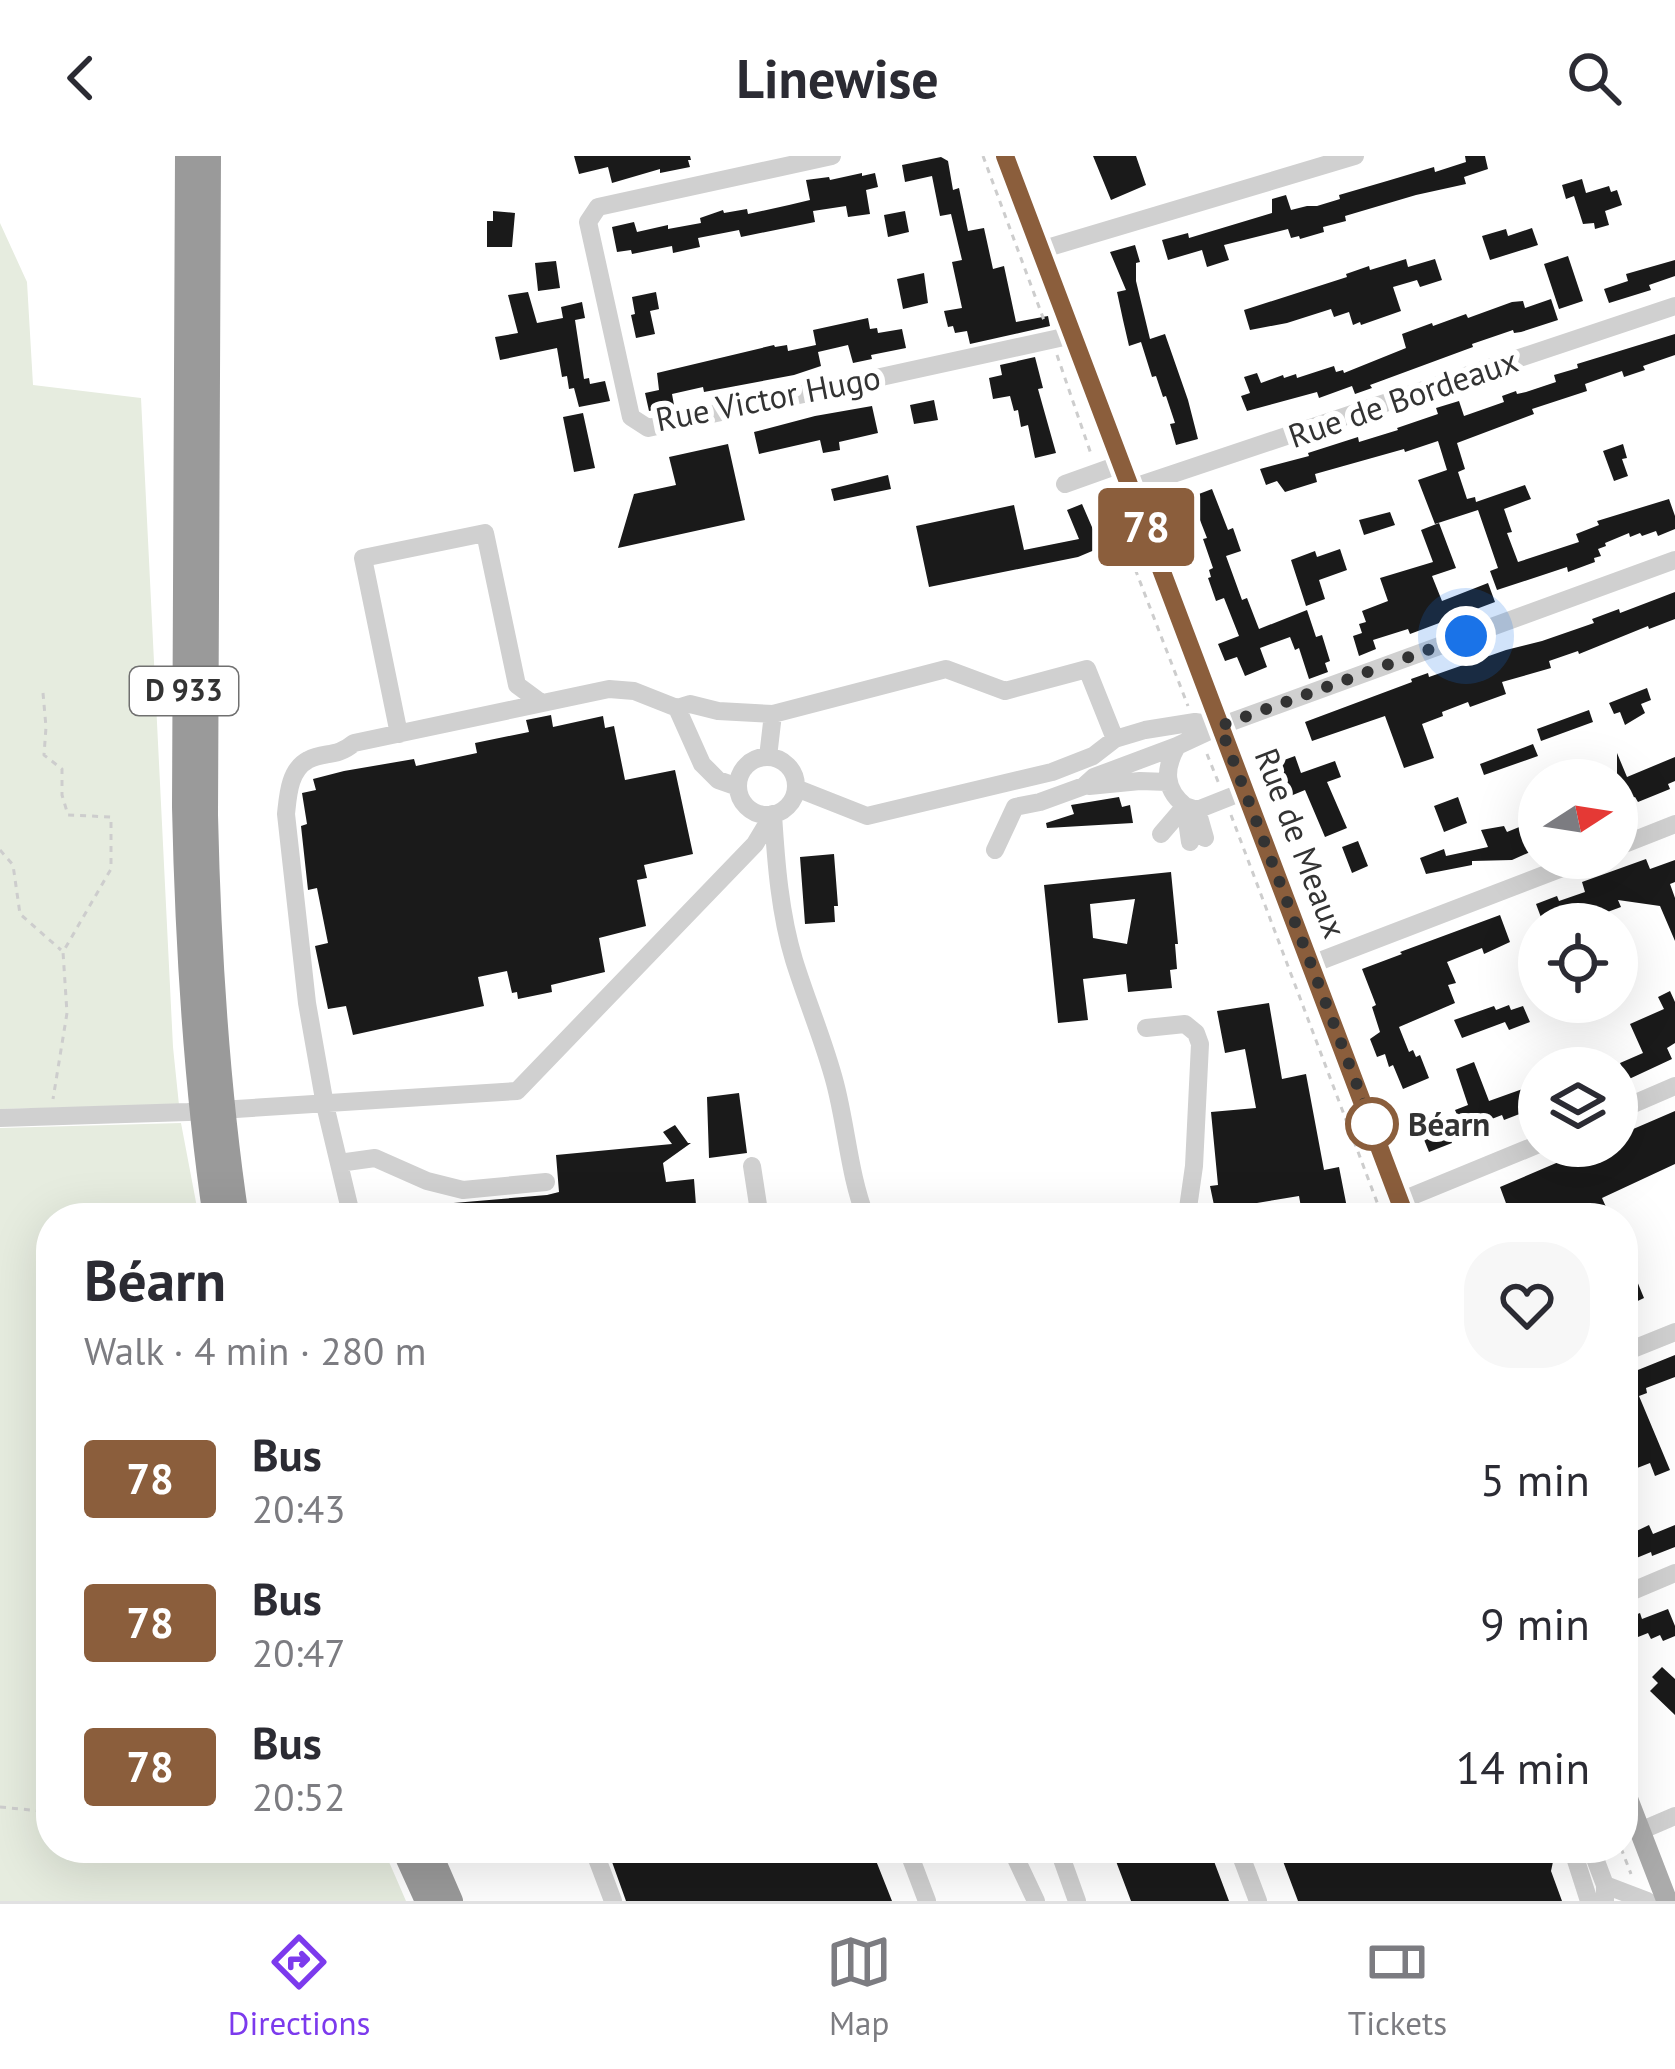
<!DOCTYPE html>
<html lang="en">
<head>
<meta charset="utf-8">
<style>
	body { margin:0; font-family:"PT Sans",sans-serif; background:#f7f7f7; color:#2b2b33; height:100vh; display:flex; flex-direction:column; font-size:45px; white-space:nowrap }
	* { box-sizing:border-box; margin:0 }
	p { font-size:39px; color:#7c7c81 }
	.icon { flex:none; width:66px; height:66px; fill:none; stroke:currentColor; stroke-width:2; stroke-linecap:round; stroke-linejoin:round }
	.map { position:relative; flex:1; overflow:hidden }
	.side { position:absolute; left:36px; top:1047px; width:1602px; height:660px; display:flex; flex-direction:column; background:#fff; border-radius:48px; box-shadow:0 12px 48px #0002 }
	.side>* { flex:none }
	.badge { padding:0 24px; border-radius:9px; font-size:42px; line-height:78px }
	.needle { width:78px; rotate:78deg }
	.controls { position:absolute; left:1518px; top:603px; display:grid; gap:24px }
	.controls a { display:grid; place-items:center; width:120px; height:120px; border-radius:50%; background:#fff; box-shadow:0 12px 48px #0002; font-size:60px }
	.you { position:absolute; width:60px; height:60px; margin:-30px; border:9px solid #fff; border-radius:50%; background:#1a73e8; box-shadow:0 0 0 18px #1a73e833 }
	.map>.badge { position:absolute; translate:-50% -50%; box-shadow:0 0 0 6px #fff }
	.round { display:grid; place-items:center; flex:none; width:126px; height:126px; border-radius:48px; background:#f7f7f7 }
	.headline { display:flex; align-items:center; justify-content:space-between; height:204px; padding:0 48px }
	h1 { font-size:57px; font-weight:800; line-height:90px }
	ul { padding:0; list-style:none }
	li { display:flex; align-items:center; gap:36px; height:144px; padding:0 48px }
	li div { flex:1 }
	li b { display:block; font-size:45px }
	li em { font-style:normal }
	li .badge { min-width:132px; font-weight:700; text-align:center }
	header { display:flex; justify-content:space-between; align-items:center; height:156px; padding:0 48px; background:#fff; font-size:54px; font-weight:800 }
	.menu { display:flex; justify-content:space-around; align-items:center; height:168px; border-top:3px solid #e1e1e2; background:#fff; font-size:33px; color:#7c7c81 }
	.menu a { display:grid; justify-items:center; gap:6px }
	.menu .selected { color:#7c3aed }
	.map>svg:first-child { display:block }
	.green { fill:#e6ecdf }
	.building { fill:#1a1a1a; fill-rule:evenodd }
	.lines { fill:none; stroke-linecap:round; stroke-linejoin:round }
	.path { stroke:#cdcdcd; stroke-width:3; stroke-dasharray:6 6; stroke-linecap:butt }
	.minor { stroke:#d0d0d0; stroke-width:18 }
	.major { stroke:#ababab; stroke-width:21 }
	.highway { stroke:#9a9a9a; stroke-width:24 }
	.line-casing { stroke:#fff; stroke-width:27 }
	.line { stroke:#8b5e3c; stroke-width:18 }
	.walk { stroke:#333; stroke-width:12; stroke-dasharray:0 21.6 }
	.stop-dot { fill:#fff; stroke:#8b5e3c; stroke-width:6 }
	.labels { text-anchor:middle; stroke-width:12; stroke-linejoin:round; paint-order:stroke }
	.shield { fill:#fff; stroke:#707070; stroke-width:3 }
	.shield-label { font-size:30px; font-weight:bold; fill:#333 }
	.street-label { font-size:33px; fill:#333; stroke:#fff }
	.stop-label { font-size:33px; font-weight:bold; fill:#333; stroke:#fff; text-anchor:start }
</style>
</head>
<body>
<header><svg class="icon" aria-label="back" viewBox="0 0 24 24"><path d="M15 5l-7 7 7 7"/></svg>Linewise<svg class="icon" aria-label="search" viewBox="0 0 24 24"><circle cx="10" cy="10" r="6"/><path d="M15 15l6 6"/></svg></header>
<div class="map">
<svg width="1675" height="1745" viewBox="0 0 1675 1745">
	<rect width="100%" height="100%" fill="#fff"/>
	<!-- green -->
	<path class="green" d="M0,67L27,126L33,229L141,242L173,891L179,949L0,953Z
		M181,967L199,1062H51V1692H383L406,1745H0V972Z"/>
	<!-- building -->
	<path class="building" d="M574,0H690L691,4H688L690,11L660,17V13L612,27L608,11L579,18Z
		M1093,0H1136L1146,29L1111,44Z
		M1465,0H1485L1488,13L1464,21L1466,28L1416,39L1345,60L1346,65L1323,71L1324,76L1300,83L1299,80L1291,82L1288,73L1224,89L1229,104L1207,111L1202,94L1168,104L1162,84L1188,77L1189,82L1272,57V43L1286,39L1291,54L1307,50H1317L1340,43L1339,39L1387,25L1434,11L1435,16L1466,6Z
		M941,1L948,5L953,34L959,32L968,75L984,72L993,113L1004,110L1016,166L1048,160L1050,170L970,188L967,175L955,177L953,170L948,171L944,155L962,152L952,106L962,104L951,58L940,60L932,20L905,26L902,9Z
		M862,17V20L875,17L878,31L866,34L870,58L848,61L846,50L813,55L815,66L741,81L739,74L698,82L700,91L673,97L672,90L632,98L631,94L617,96L612,71L634,66L637,76L668,69V73L701,67L700,62L723,54L724,57L747,53L748,58L789,49L810,44L806,24L829,21L830,24Z
		M1582,23L1586,37L1609,30L1611,36L1617,34L1622,49L1605,55L1609,69L1595,73L1594,67L1583,68L1574,40L1566,43L1562,29Z
		M493,55L515,57L512,91H487V65H493Z
		M905,55L909,76L888,81L884,59Z
		M1532,72L1538,89L1490,104L1482,80L1506,73L1508,80Z
		M1135,89L1140,106L1136,107V125L1150,183L1165,178L1188,244L1198,283L1176,289L1170,268L1175,267L1166,240L1163,241L1156,220L1152,221L1141,186L1129,190L1123,164L1117,136L1126,134L1110,96Z
		M1568,100L1583,145L1559,153L1544,108Z
		M1406,103L1408,111L1435,103L1442,124L1420,131L1417,124L1393,131L1401,155L1361,169L1360,166L1353,169L1349,156L1334,161L1331,153L1287,167L1250,174L1244,154L1347,121L1346,118L1369,110L1370,114Z
		M1675,104V120L1649,129L1651,134L1609,147L1604,133L1628,125L1626,118Z
		M556,105L560,132L538,135L535,107Z
		M924,117L928,147L903,153L897,123Z
		M528,136L537,167L563,162L561,151L582,146L585,162L575,164L584,223L589,222L590,228L605,225L610,245L579,251L574,232L569,233L567,220L562,221L557,192L500,204L495,181L518,177L508,139Z
		M656,136L659,153L650,155L655,178L636,182L631,159L635,158L632,141Z
		M1551,143L1558,164L1521,176L1514,177L1513,174L1472,188L1473,191L1370,229L1372,232L1355,238L1352,230L1319,242L1317,236L1247,255L1241,240L1250,237L1244,221L1257,217L1261,227L1283,219L1284,222L1296,218L1297,222L1334,210L1336,216L1343,214L1344,217L1406,192L1402,178L1432,167L1433,170L1466,158L1468,162L1512,146L1523,145L1525,152Z
		M868,162L870,173L877,172L878,177L902,173L906,192L871,199L872,203L853,207L848,189L818,196L821,210L794,219L704,236L703,231L672,238L674,249L649,255L645,237L659,234L657,217L774,189L775,191L787,189L788,195L816,189L813,174Z
		M1675,178V199L1643,210L1645,214L1624,221L1622,215L1585,228L1587,235L1532,253L1534,258L1457,287L1465,313L1458,316L1467,343L1475,341L1476,346L1525,329L1531,343L1504,353L1512,376L1507,377L1518,406L1579,386L1576,378L1599,369L1597,365L1669,343L1675,360V373L1658,380L1656,375L1642,380L1640,377L1630,381L1629,377L1605,387L1606,390L1598,393L1601,400L1594,402L1595,406L1568,416L1567,411L1497,434L1490,415L1498,412L1478,354L1435,368L1418,324L1447,314L1438,285L1405,296L1404,293L1315,318L1317,326L1285,336L1277,325L1266,329L1260,313L1309,300L1308,297L1358,281L1359,286L1398,274L1397,272L1438,258L1436,252L1459,245L1464,260L1504,246L1502,240L1516,235L1517,238L1526,236L1556,226L1554,219L1578,212L1577,208Z
		M1035,201L1043,232L1038,233L1056,297L1035,302L1028,269L1021,271L1018,254L1014,255L1010,240L993,243L989,222L1002,219L1000,209Z
		M934,244L938,264L914,268L910,249Z
		M872,250L878,277L839,286L840,294L823,297L820,284L759,298L754,276L815,260Z
		M583,257L595,312L574,316L563,261Z
		M728,288L745,364L618,392L634,338L676,329L669,301Z
		M1623,288L1627,302L1622,303L1628,320L1614,325L1603,295Z
		M888,319L891,333L834,345L831,333Z
		M1212,333L1228,374L1233,372L1241,395L1226,400L1242,444L1247,442L1259,473L1307,454L1316,481L1322,479L1330,505L1325,507L1328,516L1309,523L1299,492L1295,494L1290,481L1260,492L1267,511L1245,520L1237,501L1225,505L1218,488L1239,480L1224,442L1216,445L1208,422L1211,421L1209,414L1213,412L1203,383L1207,382L1191,341Z
		M1082,348L1095,378L1111,372L1116,385L1078,401L929,431L916,370L1014,349L1024,394L1079,383L1067,354Z
		M1390,356L1395,369L1364,379L1359,364Z
		M1439,367L1456,412L1432,420L1442,445L1488,427L1495,446L1410,478L1408,473L1373,484L1376,493L1359,500L1353,480L1362,477L1359,468L1366,466L1362,455L1388,445L1380,422L1433,406L1421,374Z
		M1340,393L1347,414L1319,424L1325,443L1306,450L1291,404L1315,395L1317,401Z
		M1675,436V463L1649,473L1648,470L1579,498L1578,495L1549,505L1551,512L1502,526L1506,538L1470,551L1468,546L1442,556L1443,560L1422,568L1434,602L1404,612L1385,560L1312,585L1305,566L1412,526L1411,523L1428,517L1429,521L1506,494L1542,485L1594,467L1592,463L1619,453L1620,457Z
		M1647,532L1651,544L1641,548L1645,557L1625,569L1620,556L1614,558L1609,547Z
		M1589,554L1593,566L1541,585L1537,573Z
		M551,559L553,571L603,560L605,572L614,570L625,624L675,614L693,698L644,709L647,722L637,724L646,770L599,782L605,816L551,829L552,836L518,843L517,836L512,837L507,815L478,821L484,850L353,879L346,850L328,853L315,790L328,787L317,732L308,734L301,670L307,668L302,637L316,634L313,623L344,615L414,603L416,610L477,597L475,587L529,576L526,564Z
		M1533,588L1538,600L1484,619L1480,608Z
		M1617,597L1627,621L1675,601V625L1668,628L1670,633L1638,646L1635,641L1617,647Z
		M1295,600L1301,617L1335,605L1341,621L1327,626L1347,672L1325,681L1305,634L1288,641L1276,607Z
		M1119,641L1122,651L1130,649L1133,667L1047,672L1046,667L1074,658L1071,649Z
		M1458,641L1467,667L1444,676L1434,650Z
		M1539,663V692L1512,704L1472,705V709L1426,718L1420,702L1444,693L1446,700L1488,691L1481,674L1504,670L1507,676Z
		M1358,685L1368,710L1352,717L1342,691Z
		M834,698L838,750H834L835,766L805,768L800,701Z
		M1646,703L1650,713L1675,704V726L1670,728L1675,742V785L1660,750L1618,744L1621,751L1575,768H1571L1567,757L1542,764L1536,748L1557,740L1559,745L1585,736L1582,726Z
		M1171,716L1178,788H1175L1177,813L1170,814L1172,832L1128,836L1126,818L1083,823L1088,864L1058,867L1044,729ZM1135,743L1127,788L1093,782L1090,748Z
		M1500,759L1510,786L1484,798L1482,792L1447,806L1456,827L1448,829L1455,847L1399,871L1409,896L1413,894L1416,901L1420,899L1429,922L1403,933L1393,909L1389,911L1385,898L1377,901L1370,883L1380,876L1372,851L1376,849L1362,813L1402,798L1400,796Z
		M1670,835L1675,846V887L1667,892L1672,903L1627,924L1620,907L1643,897L1630,868L1664,853L1658,841Z
		M1269,847L1282,923L1306,918L1324,1014L1339,1011L1349,1062H1316L1302,1057L1299,1040L1215,1054L1210,1030L1218,1029L1211,956L1256,952L1245,893L1225,897L1217,855Z
		M1509,849L1511,854L1523,850L1530,866L1509,874L1505,866L1462,882L1454,864L1494,850L1496,854Z
		M1474,906L1489,945L1539,927V945L1525,950L1527,955L1504,964L1502,959L1484,966L1477,967L1475,964L1462,970L1455,954L1468,949L1456,913Z
		M739,937L747,997L709,1002L707,941Z
		M1675,955V1008L1602,1042L1611,1062H1514L1510,1058L1500,1031L1596,990H1617V980Z
		M1444,967L1452,987L1429,996L1421,976Z
		M675,969L688,987H691L663,1007L666,1026L694,1023L697,1062H394V1052L547,1039L559,1036L556,999L672,988L663,976Z
		M1623,1091L1644,1142L1623,1152Z
		M1675,1199V1221L1646,1232L1647,1237L1639,1240L1670,1314L1655,1320L1650,1307L1627,1316L1623,1308V1220Z
		M1649,1369L1653,1378L1675,1369V1391L1652,1400L1651,1396L1634,1403L1624,1381Z
		M1668,1453L1675,1470V1480L1663,1485L1660,1479L1651,1483L1648,1477L1623,1487V1464L1640,1457L1642,1463Z
		M1662,1511L1675,1523V1559L1650,1535L1658,1527L1652,1521Z
		M607,1692H871L892,1745H626Z
		M1111,1692H1209L1229,1745H1131Z
		M1278,1692H1556L1551,1715L1562,1745H1298Z"/>
	<g class="lines">
		<!-- path -->
		<path class="path" d="M983,0L1045,167
			M1057,199L1091,298
			M1105,335L1188,550
			M43,537L46,571L44,599L62,613V639L68,659L111,661V713L63,796L67,857L53,943
			M1207,598L1219,628
			M1231,659L1383,1062
			M0,694L13,709L20,758L61,794
			M0,1651L51,1656
			M1621,1692L1631,1718"/>
		<!-- minor -->
		<path class="minor" d="M832,0L598,51L588,66L631,261L648,272L1073,179
			M1040,94L1355,0
			M1065,328L1121,308
			M1131,332L1675,150
			M677,552L690,548L718,555L773,558L946,513L1005,535L1087,513L1115,583
			M399,578L363,402L485,377L517,529L540,546
			M1177,590C1164,613 1164,633 1185,650L1190,686
			M768,601L773,558
			M738 630a29 29 0 1 1 58 0a29 29 0 1 1-58 0Z
			M1089,630L1140,625L1168,626
			M796,632L867,660L1052,616L1093,600L1115,583L1145,574L1195,566L1216,569
			M1185,650L1197,654L1245,635
			M1197,654L1205,682
			M773,658C776,707 780,758 794,804C807,846 824,885 835,927C847,973 849,1018 866,1062
			M1161,678L1185,650
			M1617,691L1675,668
			M995,694L1015,651L1040,646L1084,630L1094,621L1177,590L1220,570L1675,404
			M1312,808L1588,702
			M1146,872L1185,868L1196,877L1200,888L1194,1010L1188,1052L1173,1062
			M1617,955L1675,930
			M0,962L188,956L517,935L755,688L773,658
			M339,1007L375,1002L427,1025L463,1034L546,1026
			M752,1010L760,1062
			M1400,1045L1539,988
			M352,1062L325,949L307,847L286,658C288,640 289,614 308,604C324,595 336,602 354,587L609,533L634,535L677,552L702,608L718,624L738,631
			M1623,1197L1675,1176
			M1623,1439L1675,1417
			M1640,1675L1675,1660
			M593,1692L613,1745
			M907,1692L927,1745
			M1011,1692L1036,1745
			M1058,1692L1077,1745
			M1238,1692L1258,1745
			M1572,1692L1589,1745
			M1591,1692L1605,1729V1745
			M1605,1729L1647,1745"/>
		<!-- major -->
		<path class="major" d="M1005,0L1406,1062
			M1623,1631L1667,1745"/>
		<!-- highway -->
		<path class="highway" d="M187,0L184,651C187,789 195,926 215,1062
			M209,0L206,659C209,795 217,928 237,1062
			M403,1692L427,1745
			M428,1692L451,1745"/>
	</g>
	<g class="lines">
		<defs>
			<path id="line" d="M1005,0L1406,1062"/>
		</defs>
		<!-- line casing -->
		<use href="#line" class="line-casing"/>
		<!-- line -->
		<use href="#line" class="line"/>
		<!-- walk -->
		<path class="walk" d="M1372,968L1220,570L1466,480"/>
	</g>
	<!-- markers -->
	<circle class="stop-dot" cx="1372" cy="968" r="24"/>
	<g class="labels">
		<!-- shield labels -->
		<rect class="shield" x="130" y="511" width="108" height="48" rx="9"/>
		<g class="shield-label">
			<text x="184" y="545">D 933</text>
		</g>
		<!-- street labels -->
		<g class="street-label">
			<text transform="translate(768 242) rotate(-11)" y="12">Rue Victor Hugo</text>
			<text transform="translate(1403 242) rotate(-19)" y="12">Rue de Bordeaux</text>
			<text transform="translate(1301 687) rotate(69)" y="12">Rue de Meaux</text>
		</g>
		<!-- stop labels -->
		<g class="stop-label">
			<text x="1408" y="980">Béarn</text>
		</g>
	</g>
</svg>
<div class="controls">
<a><svg class="needle" viewBox="-14 -14 28 28"><path d="M0-13l5 13h-10z" fill="#e53935"/><path d="M0 13l5-13h-10z" fill="#7c7c81"/></svg></a>
<a><svg class="icon" aria-label="locate" viewBox="0 0 24 24"><circle cx="12" cy="12" r="6"/><path d="M12 2v4M12 18v4M2 12h4M18 12h4"/></svg></a>
<a><svg class="icon" aria-label="layers" viewBox="0 0 24 24"><path d="M12 4l9 5-9 5-9-5zM3 14l9 5 9-5"/></svg></a>
</div>
<div class="you" style="left:1466px;top:480px"></div>
<b class="badge" style="left:1146px;top:371px;background:#8b5e3c;color:#fff">78</b>
<section class="side">
<div class="headline"><div><h1>Béarn</h1><p>Walk · 4 min · 280 m</p></div><a class="round"><svg class="icon" aria-label="heart" viewBox="0 0 24 24"><path d="M12 20l-8-8c-3-5 5-10 8-4 3-6 11-1 8 4z"/></svg></a></div>
<ul>
<li><span class="badge" style="background:#8b5e3c;color:#fff">78</span><div><b>Bus</b><p>20:43</p></div><em>5 min</em></li>
<li><span class="badge" style="background:#8b5e3c;color:#fff">78</span><div><b>Bus</b><p>20:47</p></div><em>9 min</em></li>
<li><span class="badge" style="background:#8b5e3c;color:#fff">78</span><div><b>Bus</b><p>20:52</p></div><em>14 min</em></li>
</ul>
</section>
</div>
<nav class="menu">
<a class="selected"><svg class="icon" aria-label="directions" viewBox="0 0 24 24"><path d="M12 3l9 9-9 9-9-9zM9 14v-3h6M13 9l2 2-2 2"/></svg>Directions</a>
<a><svg class="icon" aria-label="map" viewBox="0 0 24 24"><path d="M3 6l6-2 6 2 6-2v14l-6 2-6-2-6 2zM9 4v14M15 6v14"/></svg>Map</a>
<a><svg class="icon" aria-label="tickets" viewBox="0 0 24 24"><path d="M3 7h18v10H3zM15 7v10"/></svg>Tickets</a>
</nav>
</body>
</html>
